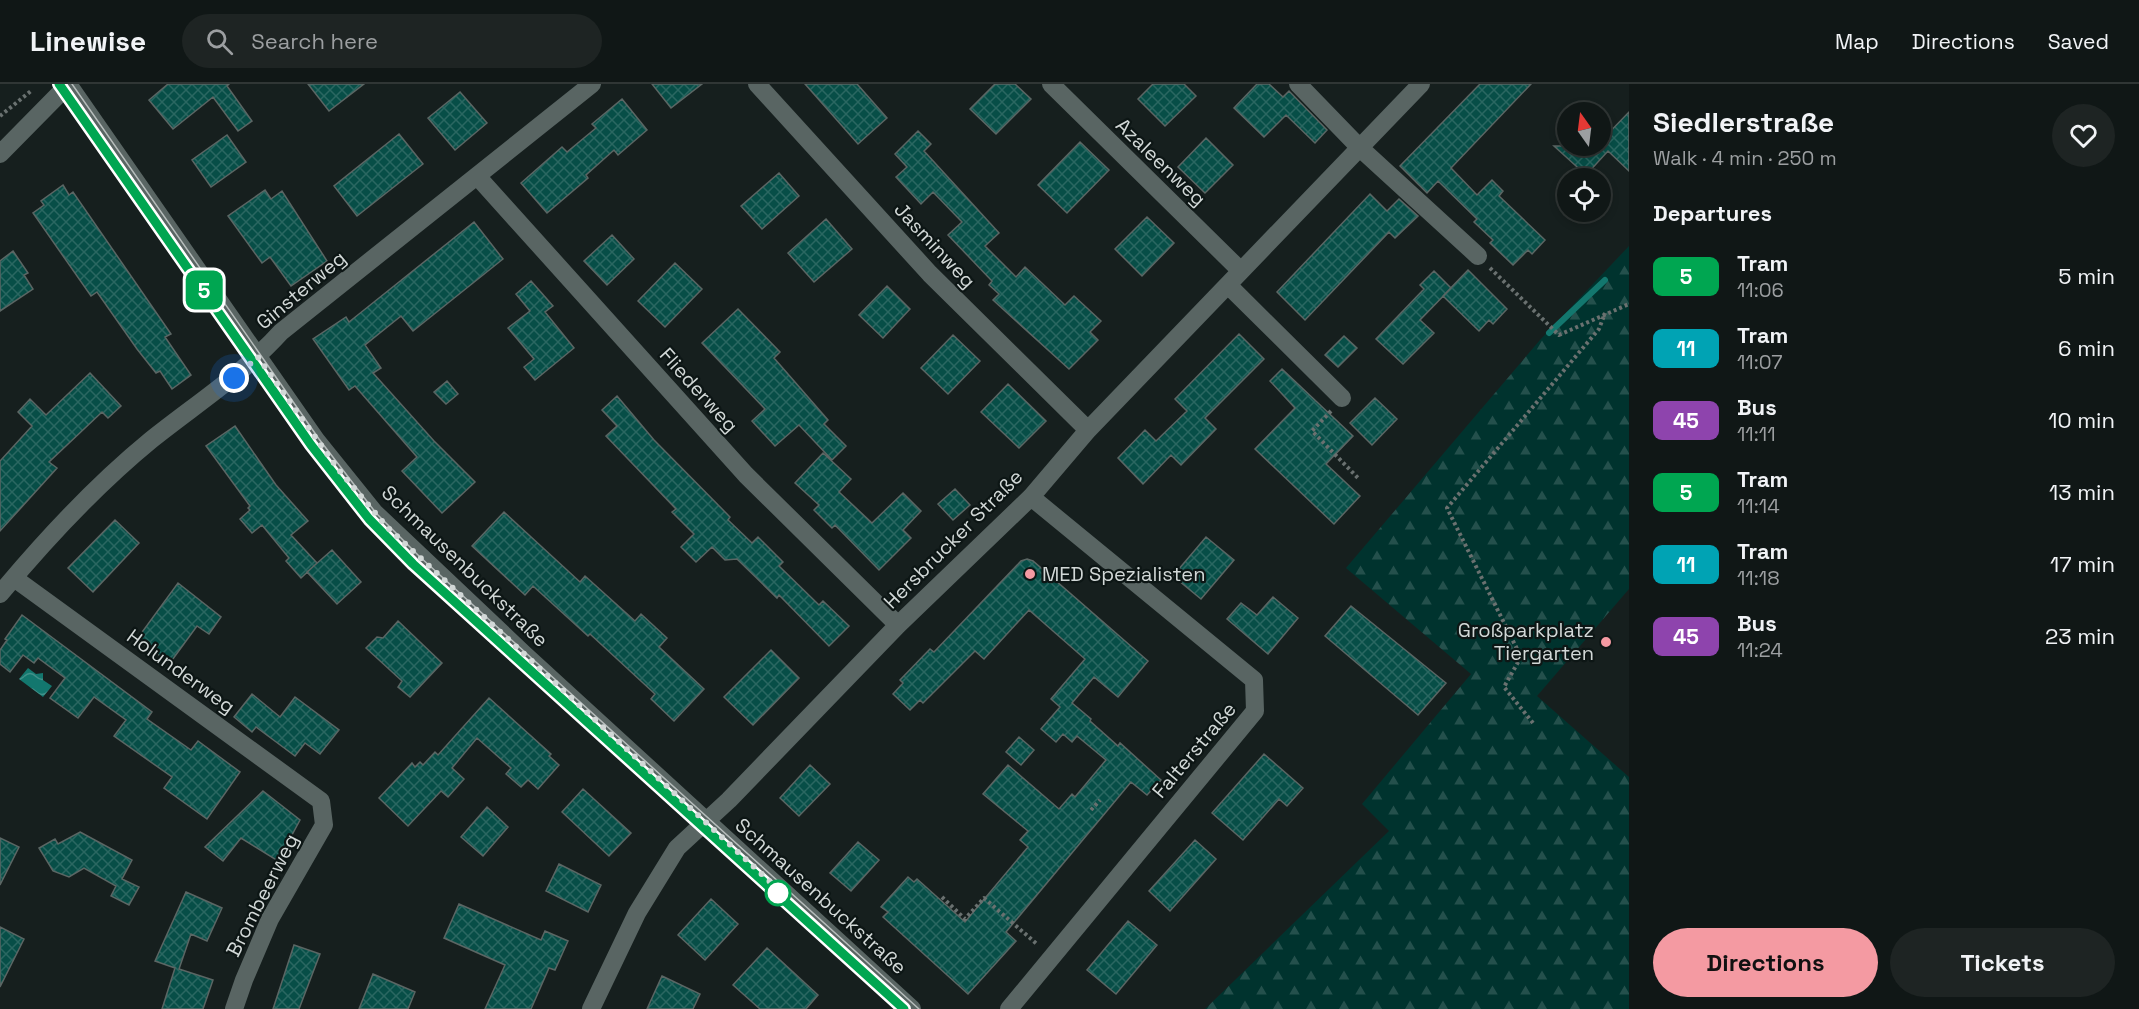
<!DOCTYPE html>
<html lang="en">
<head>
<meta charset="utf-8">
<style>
	body { margin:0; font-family:"Space Grotesk",sans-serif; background:#1e2423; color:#f1f3f6; height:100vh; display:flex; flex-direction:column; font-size:22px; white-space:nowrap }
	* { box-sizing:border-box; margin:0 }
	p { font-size:20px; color:#9c9fa1 }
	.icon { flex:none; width:33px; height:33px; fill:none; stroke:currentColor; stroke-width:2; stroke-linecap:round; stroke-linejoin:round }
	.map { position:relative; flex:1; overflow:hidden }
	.details { display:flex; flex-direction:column; background:#101716; width:510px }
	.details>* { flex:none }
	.badge { padding:0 12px; border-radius:9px; font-size:21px; line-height:39px }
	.needle { width:39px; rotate:346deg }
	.buttons { position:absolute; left:1557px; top:18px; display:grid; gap:12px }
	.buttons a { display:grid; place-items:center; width:54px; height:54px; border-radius:50%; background:#101716; box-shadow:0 3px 9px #0003,0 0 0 2px #303635; font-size:30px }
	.you { position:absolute; width:30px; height:30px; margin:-15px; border:4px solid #fff; border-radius:50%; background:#1a73e8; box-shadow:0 0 0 9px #1a73e833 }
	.map>.badge { position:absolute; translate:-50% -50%; box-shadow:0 0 0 3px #fff }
	h2 { padding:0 24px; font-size:22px; line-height:54px }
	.round { display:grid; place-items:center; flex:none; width:63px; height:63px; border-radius:32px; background:#1e2423 }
	.summary { display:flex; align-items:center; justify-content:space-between; height:102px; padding:0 24px }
	h1 { font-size:28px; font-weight:700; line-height:45px }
	.primary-button { display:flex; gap:12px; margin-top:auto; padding:12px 24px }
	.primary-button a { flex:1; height:69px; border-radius:36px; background:#f49aa2; color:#111; font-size:24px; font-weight:700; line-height:69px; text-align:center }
	.primary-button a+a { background:#1e2423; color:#f1f3f6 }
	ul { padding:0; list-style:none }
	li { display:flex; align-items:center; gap:18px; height:72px; padding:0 24px }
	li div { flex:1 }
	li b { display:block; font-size:22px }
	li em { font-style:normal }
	li .badge { min-width:66px; font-weight:700; text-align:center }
	header { display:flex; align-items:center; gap:36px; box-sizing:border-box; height:84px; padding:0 30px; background:#101716; border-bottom:2px solid #303635 }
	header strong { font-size:28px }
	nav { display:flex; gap:33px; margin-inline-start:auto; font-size:21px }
	.search { width:420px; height:54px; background:#1e2423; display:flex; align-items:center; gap:15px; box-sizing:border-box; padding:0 21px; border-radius:33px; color:#9c9fa1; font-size:22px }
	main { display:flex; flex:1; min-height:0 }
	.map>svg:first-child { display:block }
	.forest { fill:url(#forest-firs) }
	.water { fill:url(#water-waves) }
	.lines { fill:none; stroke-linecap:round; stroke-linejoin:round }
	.stream { stroke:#13776e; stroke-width:6 }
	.building { fill:url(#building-cross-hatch); stroke:#5b6664; stroke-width:1.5 }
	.path { stroke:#6a7170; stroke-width:4; stroke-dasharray:3 3; stroke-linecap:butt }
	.minor { stroke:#596563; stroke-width:18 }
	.tram { stroke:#b7bdbc; stroke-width:1.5 }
	.line-casing { stroke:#fff; stroke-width:14 }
	.line { stroke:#00a651; stroke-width:9 }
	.walk { stroke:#d2d8d7; stroke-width:6; stroke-dasharray:0 10.8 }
	.poi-dot { fill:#f49aa2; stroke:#0d1615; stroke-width:2 }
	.stop-dot { fill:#fff; stroke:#00a651; stroke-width:3 }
	.labels { text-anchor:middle; stroke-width:4.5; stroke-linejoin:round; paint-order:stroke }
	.street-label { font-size:20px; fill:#d2d8d7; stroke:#0d1615 }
	.poi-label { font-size:20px; fill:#d2d8d7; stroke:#0d1615; text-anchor:start }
</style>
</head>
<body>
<header>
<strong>Linewise</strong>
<div class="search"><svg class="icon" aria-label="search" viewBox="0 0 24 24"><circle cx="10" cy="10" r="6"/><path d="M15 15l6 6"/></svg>Search here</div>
<nav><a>Map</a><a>Directions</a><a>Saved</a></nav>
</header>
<main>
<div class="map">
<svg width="1629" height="925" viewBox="0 0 1629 925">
	<defs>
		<pattern id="forest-firs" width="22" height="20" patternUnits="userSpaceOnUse" patternTransform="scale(1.5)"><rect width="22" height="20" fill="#00332e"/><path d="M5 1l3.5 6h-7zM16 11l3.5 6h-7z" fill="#24504c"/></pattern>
		<pattern id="water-waves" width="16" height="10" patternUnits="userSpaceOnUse" patternTransform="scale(1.5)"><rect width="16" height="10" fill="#13776e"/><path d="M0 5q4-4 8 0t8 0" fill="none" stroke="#409089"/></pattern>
		<pattern id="building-cross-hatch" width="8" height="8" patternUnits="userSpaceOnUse" patternTransform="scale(1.5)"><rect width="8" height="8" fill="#074e47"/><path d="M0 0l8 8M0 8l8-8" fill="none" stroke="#2a6761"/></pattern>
	</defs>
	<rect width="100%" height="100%" fill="#161f1e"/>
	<!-- forest -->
	<path class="forest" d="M1629,162V505L1537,612L1629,693V925H1205L1389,747L1362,720L1471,590L1346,484L1540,256Z"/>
	<!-- water -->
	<path class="water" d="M28,584L36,590L43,589V596L52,602L43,613L19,595Z"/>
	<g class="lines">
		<!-- stream -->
		<path class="stream" d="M1549,249L1605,196"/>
	</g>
	<!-- building -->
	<path class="building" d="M168,0H229L227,2L252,37L238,47L213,13L173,45L149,16Z
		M308,0H364L329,27Z
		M652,0H702L671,24Z
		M805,0H857L887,34L858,60Z
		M995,0H1015L1031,15L996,50L970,25Z
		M1153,0H1184L1196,12L1165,42L1138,15Z
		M1257,0H1269L1283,13L1289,7L1327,46L1315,59L1286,31L1264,53L1234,24Z
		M1480,0H1531L1451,84L1477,111L1492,96L1503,107L1499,112L1545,156L1532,170L1528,166L1513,181L1490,159L1493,156L1474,138L1477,135L1438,97L1427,109L1400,82Z
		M460,8L487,39L455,66L428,34Z
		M622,15L647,46L618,71L614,66L586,91L588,94L547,129L521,99L562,63L567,68L596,44L592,40Z
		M1629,28V87L1608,67L1586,91L1554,62H1601L1600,58Z
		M918,47L931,60L924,67L999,149L985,162L1016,193L1025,183L1065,221L1074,212L1101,237L1090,248L1098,256L1069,285L993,216L999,210L989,201L992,197L948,151L962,138L933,108L921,120L896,93L907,83L895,70Z
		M399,50L423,80L357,132L334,102Z
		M227,51L246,78L211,103L192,76Z
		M1206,54L1233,81L1205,109L1178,83Z
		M1080,58L1109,86L1067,129L1038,101Z
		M779,89L799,112L762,145L741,122Z
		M63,101L69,111L73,108L171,250L165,253L191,291L172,305L160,287L156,289L137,265L97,208L91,212L33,129L44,121L41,117Z
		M265,106L271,115L282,107L327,177L291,202L270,173L262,179L228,132Z
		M1370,110L1387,127L1399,115L1418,132L1395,154L1389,148L1305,236L1277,208Z
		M1147,133L1174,159L1142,192L1115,165Z
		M826,135L852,165L814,198L788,169Z
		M474,138L503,175L413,247L401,232L365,261L381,284L373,289L434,357L475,398L442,429L402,387L417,373L355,302L349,306L313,255L346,233L349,238Z
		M612,151L634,175L607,201L584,177Z
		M13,167L28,189L24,191L33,205L0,227V177Z
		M675,179L702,205L665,243L638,217Z
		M1468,186L1507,225L1493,240L1489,236L1479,247L1443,212Z
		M1434,187L1451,204L1420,236L1434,249L1403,280L1376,255L1424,205L1420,201Z
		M531,197L553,222L545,228L574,264L535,296L524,283L534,275L508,244L530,227L516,210Z
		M887,202L910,225L883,254L859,231Z
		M738,225L780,268L774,274L828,336L824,340L846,362L832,376L799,341L775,362L752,337L765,325L702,259Z
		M1239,250L1264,275L1205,334L1216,345L1181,381L1171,371L1143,400L1118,374L1145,346L1156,357L1187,327L1175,315Z
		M953,251L980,277L948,310L921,284Z
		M1344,252L1357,264L1338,283L1325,271Z
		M1282,285L1353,352L1326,380L1360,412L1334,440L1255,365L1295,324L1270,297Z
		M90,289L121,322L108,334L102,328L49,378L57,384L0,447V377L32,342L18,328L30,315L46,331Z
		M447,297L458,310L446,320L434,308Z
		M1008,300L1046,337L1019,364L981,328Z
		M617,312L654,356L730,433L728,436L752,459L758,453L783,478L779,482L819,521L823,517L849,542L829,562L779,511L777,514L737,475L725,476L712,463L696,478L681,463L694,450L672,428L676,425L606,352L617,342L602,326Z
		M1375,314L1397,335L1372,361L1350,339Z
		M235,342L276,401L308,437L291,451L317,479L301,494L286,477L289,474L262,441L252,449L240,435L250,426L248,424L250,422L206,362Z
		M823,369L851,395L839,408L872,439L903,409L921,427L903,446L911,454L879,486L835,441L832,444L814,426L819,421L795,399Z
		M955,405L970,421L953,436L938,420Z
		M504,428L580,498L585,492L635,537L641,530L667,554L659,563L704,605L674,637L651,615L655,610L590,550L588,552L533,502L525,511L472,462Z
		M115,436L139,459L93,508L68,484Z
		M1206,453L1234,476L1201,515L1173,492Z
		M332,466L361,498L337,520L307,488Z
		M1027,475L1033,477L1148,577L1118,613L1094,593L1072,619L1091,635L1090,637L1118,662L1120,659L1161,696L1147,711L1131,698L1006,848L1016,857L968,910L883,833L888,828L881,823L908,793L914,798L917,795L965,838L1028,763L1020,756L1028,747L983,710L1008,681L1059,725L1072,710L1075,713L1106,676L1077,652L1072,658L1063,650L1056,658L1041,645L1060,623L1051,615L1085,575L1029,526L984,575L975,567L923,619L920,616L910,626L893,610L903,599L900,596L930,565L934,568L1021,477Z
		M178,499L221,533L209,550L197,542L170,579L137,555Z
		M1273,513L1298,534L1268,570L1227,535L1241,519L1257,531Z
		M1351,522L1446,599L1418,631L1325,552Z
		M22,531L152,628L147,635L191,666L198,657L240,688L207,735L164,704L172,693L114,652L126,636L94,613L78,634L50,614L65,594L38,574L34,579L23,571L10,588L0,580V566L7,556L5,555Z
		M398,537L442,579L410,613L398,603L402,597L366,564L377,553L383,554Z
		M771,566L799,594L753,641L724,613Z
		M252,610L280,633L295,613L339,646L320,670L305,659L295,672L256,643L252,648L234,633Z
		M489,614L551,670L549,672L559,681L538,705L528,696L521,703L506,690L511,684L477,654L452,684L464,695L448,713L441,707L408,742L379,714L412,679L415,683L420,678L423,681L435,668L438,671Z
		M1019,653L1034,666L1021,681L1006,668Z
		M1264,670L1303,704L1287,722L1279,715L1243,756L1212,729Z
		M810,681L830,700L799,732L780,714Z
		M583,705L631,749L609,772L562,728Z
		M263,707L300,736L278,777L241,754L223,777L205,763Z
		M487,723L508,743L483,772L461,753Z
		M80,748L132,776L122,795L139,803L129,821L111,812L116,802L84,784L69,793L53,787L39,764L55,755L58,760Z
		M0,754L19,763L0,801Z
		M1195,756L1216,775L1170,827L1149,807Z
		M858,758L879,776L851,807L830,789Z
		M559,780L601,801L588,828L546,807Z
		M186,808L222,824L207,857L191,850L179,885L213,896L203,925H162L175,884L155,877Z
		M711,815L738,840L705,876L678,851Z
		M459,820L541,856L545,847L568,857L555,886L549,884L531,925H485L505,881L444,854Z
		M1128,837L1157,861L1116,910L1087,886Z
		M0,843L24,855L0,903Z
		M294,861L320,870L299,925H273Z
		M767,864L818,911L806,925H760L733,901Z
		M373,890L415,908L408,925H359Z
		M662,892L700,910L693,925H647Z"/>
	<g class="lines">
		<!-- path -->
		<path class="path" d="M0,32L31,7
			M1490,184L1559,251L1629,220
			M1331,327L1312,347L1359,395
			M1533,639L1504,603L1521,573L1447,424L1599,245L1605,229
			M1091,726L1100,716
			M942,813L965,835L984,814L1038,861"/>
		<!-- minor -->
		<path class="minor" d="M68,0L316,356L374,428L524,570L912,925
			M757,0L930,190L1088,346
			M1051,0L1241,187
			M1298,0L1360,64L1478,172
			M0,70L69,0
			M477,92L746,391L898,541
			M1228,201L1342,314
			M14,494L321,717L324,741L270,835L244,896L234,925
			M0,510C45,456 96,401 151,356C196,320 242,291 281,248L592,0
			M591,925L637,829L677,764L729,716L898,541L1031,413L1088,346L1421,0
			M1009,925L1255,627L1254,596L1031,413"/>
		<!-- tram -->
		<path class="tram" d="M59,0L311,361L369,435L413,480L562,615
			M72,0L319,355L376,429L420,473L919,925
			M824,852L904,925"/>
	</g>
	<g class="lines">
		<defs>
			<path id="line" d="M59,0L311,361L369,435L413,480L904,925"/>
		</defs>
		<!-- line casing -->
		<use href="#line" class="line-casing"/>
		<!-- line -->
		<use href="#line" class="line"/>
		<!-- walk -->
		<path class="walk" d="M234,294L258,273L338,385L387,443L780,807L778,809"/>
	</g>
	<!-- markers -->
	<g class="poi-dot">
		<circle cx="1030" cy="490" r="6"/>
		<circle cx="1606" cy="558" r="6"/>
	</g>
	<circle class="stop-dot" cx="778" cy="809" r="12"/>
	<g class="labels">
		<!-- street labels -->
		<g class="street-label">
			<text transform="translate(1161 78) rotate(44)" y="7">Azaleenweg</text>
			<text transform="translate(935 161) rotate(47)" y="7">Jasminweg</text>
			<text transform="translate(301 206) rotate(-40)" y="7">Ginsterweg</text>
			<text transform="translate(699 306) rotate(48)" y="7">Fliederweg</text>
			<text transform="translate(953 455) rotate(-45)" y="7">Hersbrucker Straße</text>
			<text transform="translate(465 482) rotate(44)" y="7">Schmausenbuckstraße</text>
			<text transform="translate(181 587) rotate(36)" y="7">Holunderweg</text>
			<text transform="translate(1194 666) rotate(-50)" y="7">Falterstraße</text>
			<text transform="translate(262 811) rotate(-63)" y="7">Brombeerweg</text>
			<text transform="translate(821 812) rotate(42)" y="7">Schmausenbuckstraße</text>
		</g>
		<!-- poi labels -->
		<g class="poi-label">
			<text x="1042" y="497">MED Spezialisten</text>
			<text x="1594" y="553" text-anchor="end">Großparkplatz<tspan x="1594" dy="23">Tiergarten</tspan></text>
		</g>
	</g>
</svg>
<div class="buttons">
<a><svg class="needle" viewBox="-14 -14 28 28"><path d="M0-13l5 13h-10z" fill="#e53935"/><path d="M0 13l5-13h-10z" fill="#9c9fa1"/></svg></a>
<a><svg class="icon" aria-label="locate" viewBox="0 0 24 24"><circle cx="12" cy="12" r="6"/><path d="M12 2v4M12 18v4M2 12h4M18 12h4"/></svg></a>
</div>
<div class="you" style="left:234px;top:294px"></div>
<b class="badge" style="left:204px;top:206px;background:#00a651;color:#fff">5</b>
</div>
<section class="details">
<div class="summary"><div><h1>Siedlerstraße</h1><p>Walk · 4 min · 250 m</p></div><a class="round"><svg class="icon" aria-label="heart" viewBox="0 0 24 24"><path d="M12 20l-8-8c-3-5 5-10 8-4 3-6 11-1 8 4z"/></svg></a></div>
<h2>Departures</h2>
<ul>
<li><span class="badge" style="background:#00a651;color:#fff">5</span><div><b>Tram</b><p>11:06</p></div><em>5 min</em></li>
<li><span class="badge" style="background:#00a3b4;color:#fff">11</span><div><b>Tram</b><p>11:07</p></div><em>6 min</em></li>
<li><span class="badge" style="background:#8e44ad;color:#fff">45</span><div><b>Bus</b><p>11:11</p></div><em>10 min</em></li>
<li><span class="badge" style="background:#00a651;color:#fff">5</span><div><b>Tram</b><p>11:14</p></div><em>13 min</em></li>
<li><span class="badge" style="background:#00a3b4;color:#fff">11</span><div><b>Tram</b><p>11:18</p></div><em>17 min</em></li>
<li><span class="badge" style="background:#8e44ad;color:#fff">45</span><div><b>Bus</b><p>11:24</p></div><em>23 min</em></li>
</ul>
<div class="primary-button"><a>Directions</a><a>Tickets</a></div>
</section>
</main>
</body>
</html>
